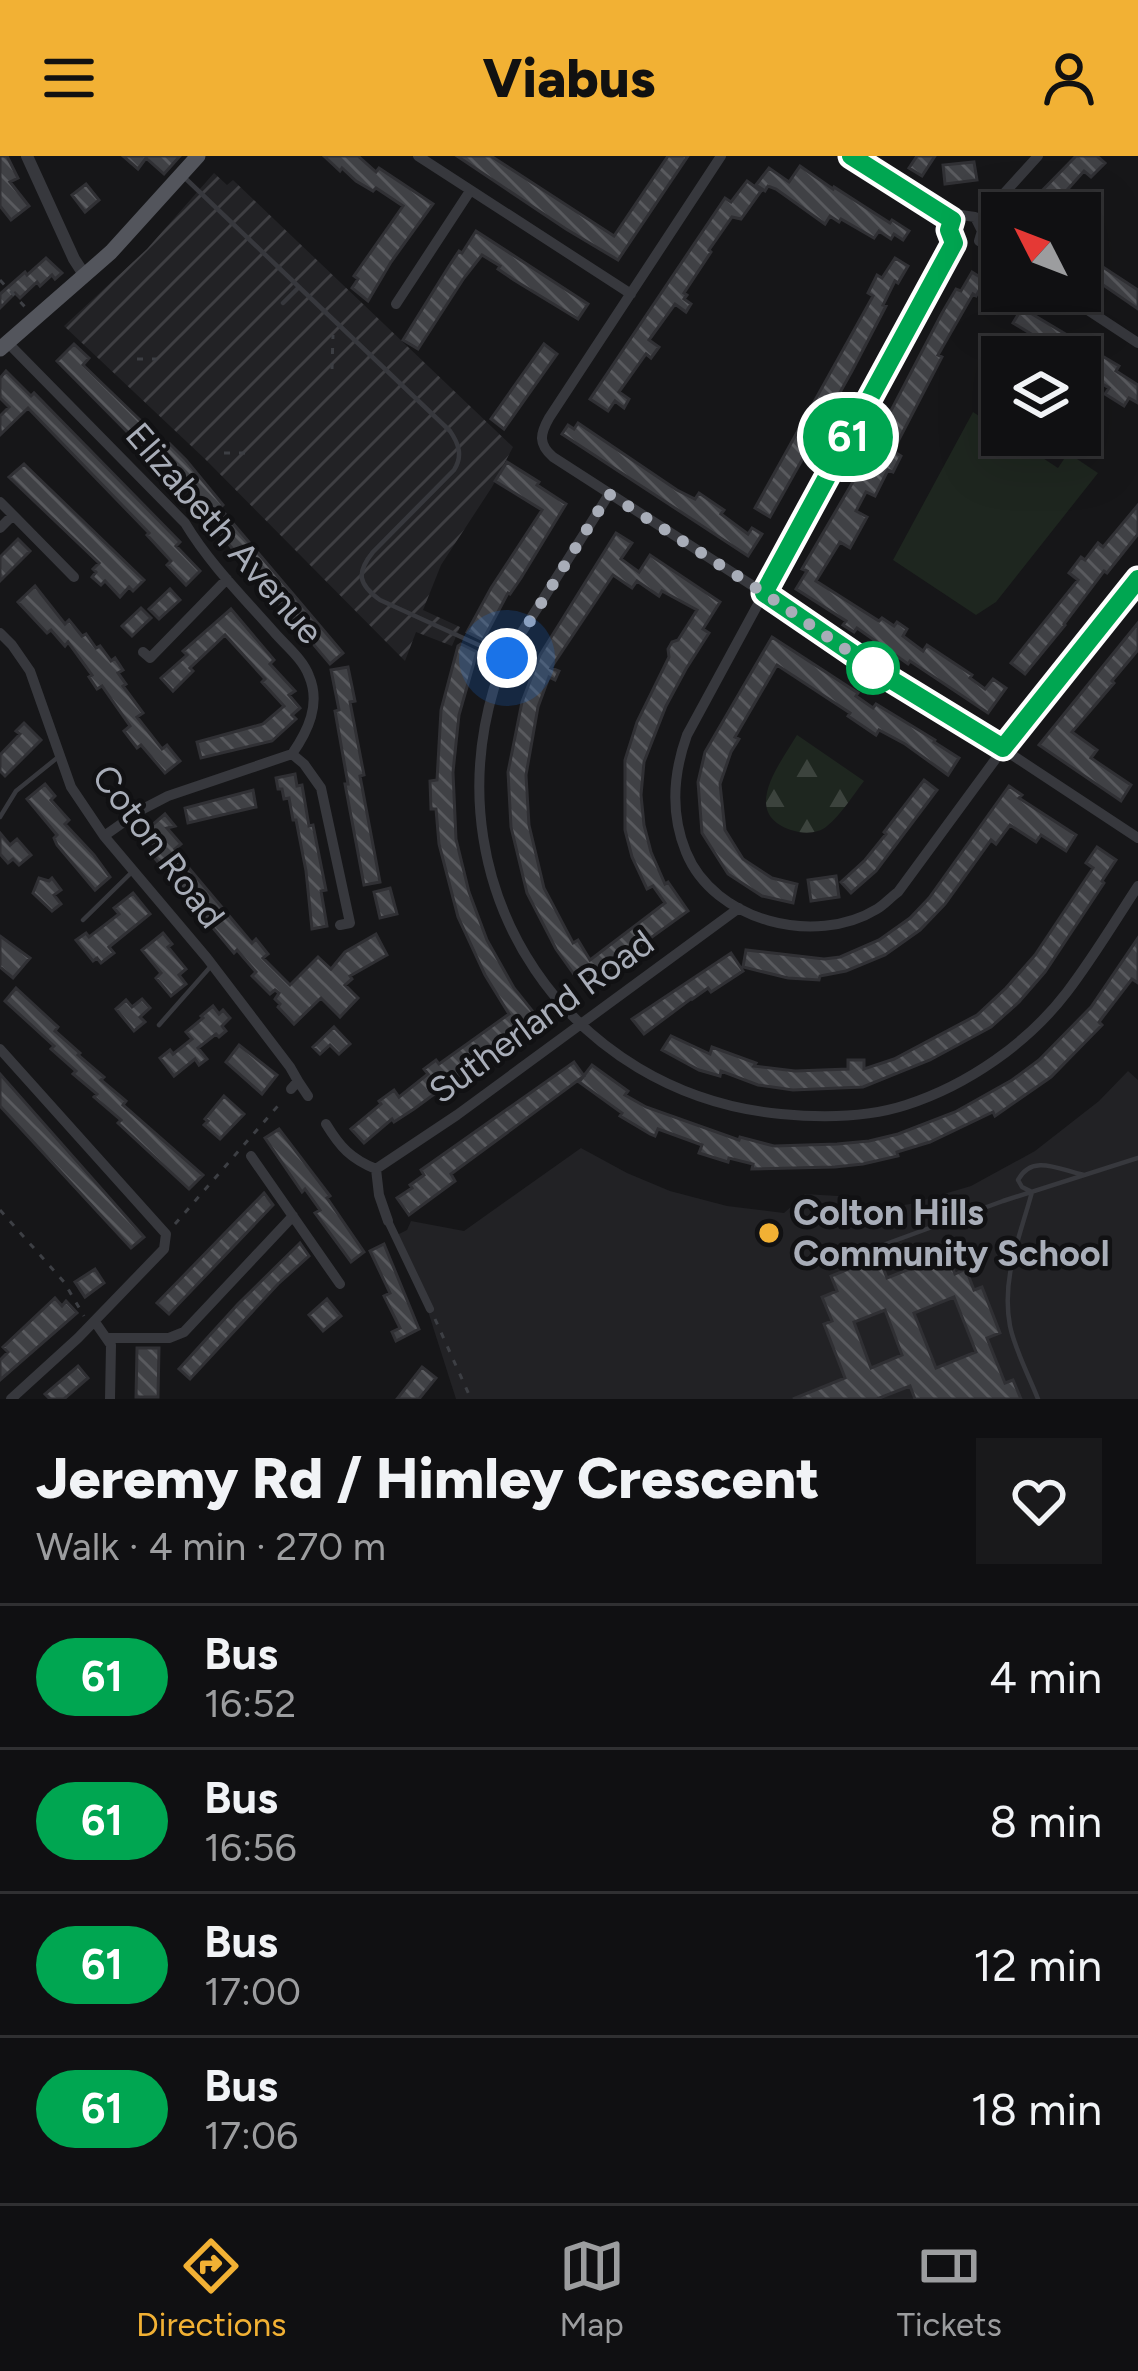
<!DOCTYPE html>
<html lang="en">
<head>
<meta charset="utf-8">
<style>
	body { margin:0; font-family:Figtree,sans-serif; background:#19191b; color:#f1f3f6; height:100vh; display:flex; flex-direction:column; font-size:45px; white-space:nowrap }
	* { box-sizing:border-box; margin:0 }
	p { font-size:39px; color:#9c9d9f }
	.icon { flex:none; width:66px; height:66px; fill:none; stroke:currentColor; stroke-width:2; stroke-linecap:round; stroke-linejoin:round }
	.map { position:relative; height:1243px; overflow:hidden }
	.details { display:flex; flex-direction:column; background:#101012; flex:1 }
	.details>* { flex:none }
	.badge { padding:0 24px; border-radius:39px; font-size:42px; line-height:78px }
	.needle { width:78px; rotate:312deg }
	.tools { position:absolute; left:981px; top:36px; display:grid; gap:24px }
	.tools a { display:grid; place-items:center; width:120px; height:120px; border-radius:0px; background:#101012; box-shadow:0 12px 48px #0002,0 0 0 3px #303032; font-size:60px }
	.you { position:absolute; width:60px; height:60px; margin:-30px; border:9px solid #fff; border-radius:50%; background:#1a73e8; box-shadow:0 0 0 18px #1a73e833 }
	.map>.badge { position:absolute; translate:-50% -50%; box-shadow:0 0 0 6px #fff }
	.round { display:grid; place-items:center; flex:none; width:126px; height:126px; border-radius:0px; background:#19191b }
	.summary { display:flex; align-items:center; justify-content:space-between; height:204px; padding:0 36px }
	h1 { font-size:57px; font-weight:800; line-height:90px }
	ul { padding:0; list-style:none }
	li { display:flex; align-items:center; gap:36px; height:144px; padding:0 36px; border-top:3px solid #303032 }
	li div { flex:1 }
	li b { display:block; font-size:45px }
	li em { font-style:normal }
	li .badge { min-width:132px; font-weight:700; text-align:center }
	header { display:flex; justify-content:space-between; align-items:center; height:156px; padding:0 36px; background:#f2b134; color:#111; font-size:54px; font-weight:800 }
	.tab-bar { display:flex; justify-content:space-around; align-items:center; height:168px; border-top:3px solid #303032; background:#101012; font-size:33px; color:#9c9d9f }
	.tab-bar a { display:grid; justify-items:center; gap:6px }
	.tab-bar .on { color:#f2b134 }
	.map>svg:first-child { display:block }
	.built { fill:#222225 }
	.industrial { fill:url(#industrial-furrows) }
	.forest { fill:url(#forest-firs) }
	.garden { fill:#1e261f }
	.building { fill:url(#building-back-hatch); stroke:#303034; stroke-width:3; fill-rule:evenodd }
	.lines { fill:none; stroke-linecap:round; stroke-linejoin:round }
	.path { stroke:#3d3f44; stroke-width:3; stroke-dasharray:6 9; stroke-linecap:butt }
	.service { stroke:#37383d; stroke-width:4.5 }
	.pedestrian { stroke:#37383d; stroke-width:8 }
	.minor { stroke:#37383d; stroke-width:10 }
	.tertiary { stroke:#37383d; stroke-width:12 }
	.primary { stroke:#53555c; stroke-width:15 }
	.line-casing { stroke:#fff; stroke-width:27 }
	.line { stroke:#00a651; stroke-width:18 }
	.walk { stroke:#a8adb8; stroke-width:12; stroke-dasharray:0 21.6 }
	.stop-dot { fill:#fff; stroke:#00a651; stroke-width:6 }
	.poi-dot { fill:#f2b134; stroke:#111113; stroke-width:4.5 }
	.labels { text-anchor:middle; stroke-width:9; stroke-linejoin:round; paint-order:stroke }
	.street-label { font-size:36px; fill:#a8adb8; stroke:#111113 }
	.poi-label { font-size:36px; font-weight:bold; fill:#a8adb8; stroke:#111113; text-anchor:start }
</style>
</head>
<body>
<header><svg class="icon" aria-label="menu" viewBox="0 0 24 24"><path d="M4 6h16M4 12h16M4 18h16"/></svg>Viabus<svg class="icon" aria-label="person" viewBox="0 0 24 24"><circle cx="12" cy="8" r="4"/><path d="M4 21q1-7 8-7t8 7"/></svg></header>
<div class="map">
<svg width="1138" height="1243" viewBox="0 0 1138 1243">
	<defs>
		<pattern id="industrial-furrows" width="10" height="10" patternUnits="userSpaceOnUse" patternTransform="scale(3)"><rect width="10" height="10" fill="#222225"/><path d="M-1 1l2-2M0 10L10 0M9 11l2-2" fill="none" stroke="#3f3f43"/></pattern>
		<pattern id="forest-firs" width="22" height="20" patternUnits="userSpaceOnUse" patternTransform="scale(3)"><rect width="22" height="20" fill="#1e261f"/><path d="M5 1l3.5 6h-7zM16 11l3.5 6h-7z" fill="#3c433d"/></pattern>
		<pattern id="building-back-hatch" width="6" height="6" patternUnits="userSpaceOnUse" patternTransform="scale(3)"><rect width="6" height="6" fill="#404145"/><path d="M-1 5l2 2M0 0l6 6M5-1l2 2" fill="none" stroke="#595a5e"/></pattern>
	</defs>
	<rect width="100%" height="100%" fill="#161618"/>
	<!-- built -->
	<path class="built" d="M1128,915L1138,924V1243H456L426,1149L397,1079L407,1074L411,1065L464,1075L581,992L627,1017L670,1035L727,1050L784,1057L805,1038L854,1041L874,1054L910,1048L971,1030L1035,995L1099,945Z"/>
	<!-- industrial -->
	<path class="industrial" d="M214,17L227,29L233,24L513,291L492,331L441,409L423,454L460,471L452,490L416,476L405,505L205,303L64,170L147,93Z"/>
	<!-- forest -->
	<path class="forest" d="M797,579L864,625C853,639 841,659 827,670C818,678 803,678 791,674C740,657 780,608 797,579Z"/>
	<!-- garden -->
	<path class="garden" d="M973,256L1002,275V279H1008L1058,312L1068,297L1098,317L996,446L976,459L893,404Z"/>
	<!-- building -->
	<path class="building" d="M0,0H7L18,22L10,26L29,50L11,64L0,50Z
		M123,0H180L164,18L146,2L138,13Z
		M324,0H358L376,16L379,12L433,48L391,106L368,145L352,132L358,123L354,120L403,50L376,32L373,35L356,25L342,12L340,15Z
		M457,0H491L614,80L668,0H688L618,104L566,73Z
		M917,0H935L922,20L909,12Z
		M1076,0H1097L1105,7L1091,21L1084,15L1060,42L1056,47V57H1029L1028,49Z
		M974,6L977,24L945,28L943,9Z
		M800,10L833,33L834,31L890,67L892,64L909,75L903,84L894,78L891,83L879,75L874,82L841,63L839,66L830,60L825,68L776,33L768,30L765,35L756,29L769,12L789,26Z
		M747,25L761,35L741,63L732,61L709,94L711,96L684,137L687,139L684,143L691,148L686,156L675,148L649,184L659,191L651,202L646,198L619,236L629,243L624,252L615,245L608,255L590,243L725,42L731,46Z
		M86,28L99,44L85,56L72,39Z
		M476,75L588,148L578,163L514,124L498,113L500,110L482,99L464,122L418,193L403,184L449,110L459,95L462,97Z
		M1080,96L1138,134V153L1080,113Z
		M46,102L62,117L55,123L52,119L40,130L37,126L20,142L15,137L0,152V138L25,116L27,119Z
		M895,102L908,110L898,127L895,125L883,149L886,150L852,215L770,361L755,352L873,140L868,137L877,119L882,122Z
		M972,116L983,123L985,118L1002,128V135H1007L1002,148L979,135L976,140L973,138L938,199L942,201L893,295L901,300L893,316L888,314L875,340L866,336L856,355L867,361L850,392L840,386L816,425L879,465L882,462L894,470L897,466L907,473L903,480L923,495L927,489L972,519L970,522L985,533L993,523L1006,532L988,557L910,505L908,508L857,472L854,476L843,469L846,465L796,433L807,415L802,413L861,312L942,157L956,133L961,135Z
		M1022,152L1119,210L1116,215L1138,229V247L1129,242L1124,250L1105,238L1109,232L1080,214V201H1053L1037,192L1040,188L1031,183L1033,179L1013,167Z
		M74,188L89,202L83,209L168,291L170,288L186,304L223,349L220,352L343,497L330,508L215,372L218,370L176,321L178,319L156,298L152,301L57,205Z
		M544,188L557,198L504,273L491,263Z
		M6,215L31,240L34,237L180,386L176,390L200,415L186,429L167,409L171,405L147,379L149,377L28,252L0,279V260L9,251L0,242V222Z
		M578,267L677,334L695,343L699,337L724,354L721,358L748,378L752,372L762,378L748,400L562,278L568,269L574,273Z
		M507,306L539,326L537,329L566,348L521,422L510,438L508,437L483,484L467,476L491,432L542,354L495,325Z
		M24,308L144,424L133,435L129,431L120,441L105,425L101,429L92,421L96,416L93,413L99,407L9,321Z
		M1138,349V378L1107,417L1104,415L1064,468L1065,469L1025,518L1011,507L1078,424L1069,417L1081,401L1085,404L1098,387L1103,391Z
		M616,377L632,387L621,403L639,416L650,399L720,446L703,473L709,477L686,513L666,550L644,606L641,639L644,669L651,696L665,728L668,726L688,755L583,831L556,793L527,737L511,671L508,616L522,546L540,499ZM613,419L632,432L637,425L659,440L662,435L697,454L678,484L672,486L668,493L669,501L637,566L625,604V674L632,701L647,733L653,730L665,747L590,804L578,784L573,787L544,732L529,669L526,619L538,551L549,521L555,524L559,515L551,512Z
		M18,383L30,395L0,425V401Z
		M35,430L65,468L69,464L82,480L86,478L96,492L100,490L111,505L115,502L123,514L118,517L126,528L123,530L143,557L137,561L162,593L167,589L180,605L165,617L141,589L137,592L124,575L130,570L102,530L97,533L89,521L92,519L68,486L65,490L51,474L47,477L18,446Z
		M170,433L180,444L159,463L149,453Z
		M141,452L151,462L132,480L122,470Z
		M231,453L274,504L270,508L295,535L289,539L300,552L292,559L296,563L272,585L201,602L197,586L263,568L284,550L262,526L265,523L225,479L190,512L193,515L173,535L161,522L187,499L183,495Z
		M1138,467V494L1112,525L1114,527L1072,576L1097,594L1091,602L1131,629L1121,645L1039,589Z
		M772,481L858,537L856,540L873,552L876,548L935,584L934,586L959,602L948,619L905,588L879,574L876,579L848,560L850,557L777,509L735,581L739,583L731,596L720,628L725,674L743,703L772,722L797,728L793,747L762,740L728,718L702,677L698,626L705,596Z
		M461,488L477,496L459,559L453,616L456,683L469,736L487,784L514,832L538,862L414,953L394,966L392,963L364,987L351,973L381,948L379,945L394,934L399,941L428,918L424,913L436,904L439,908L509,858L485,819L458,761L439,688L436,653H431L430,625L437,624L441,554L458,490Z
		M348,511L355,545L350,546L364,619L360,620L380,726L364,729L345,628H348L335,555L339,554L331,514Z
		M24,567L41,584L5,620L0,615V599L20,578L16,575Z
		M295,618L297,630L302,629L309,670L313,669L326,734L321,735L327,770L312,773L306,715L296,664H293L289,642L284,643L282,633H278L276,622Z
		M924,624L937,634L876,715L851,737L841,726L865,704L886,678L884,676Z
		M45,628L55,640L51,644L69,664L65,668L94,699L110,721L95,734L57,689L54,682L57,679L27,643Z
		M1009,630L1022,639L1019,642L1076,679L1066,695L1041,679L1036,686L1010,669L996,688L991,684L945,748L920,774L885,799L846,815L820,820L819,824L788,822L743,811L746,794L824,803L840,801L879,784L910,762L929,742Z
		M253,634L256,651L188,667L185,652Z
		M165,658L175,670L167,672L181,688L175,693L188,711L252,787L256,783L268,798L263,802L290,829L318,801L331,813L345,796L376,778L387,799L350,820L352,823L345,829L358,842L340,861L321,842L294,868L278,851L280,848L275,843L279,837L275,834L270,838L252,820L256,816L237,794L234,797L152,699L158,694L143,677Z
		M0,677L10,689L17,683L31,699L19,709L13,703L8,707L0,698Z
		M1097,691L1116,704L1102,725L1104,727L1045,816L1019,846L991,871L930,904L863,931L793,934L758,929L721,915L720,920L699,914L662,894L671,880L710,898L712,891L756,907L754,910L795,915L848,913V904H864V913L894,903L977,859L1006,832L1035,799L1093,712L1086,707Z
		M836,720L839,741L811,745L808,724Z
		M39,722L49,725L52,722L61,734L54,739L61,748L52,755L33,737Z
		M390,732L397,758L380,762L374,736Z
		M133,737L150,758L109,791L114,797L101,807L97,802L93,805L76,784L86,777L89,781L119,758L114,752Z
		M163,777L172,788L168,791L186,813L179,819L186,828L171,840L156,822L161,817L142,794Z
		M0,780L30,802L13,822L0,811Z
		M1138,782V827L1132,823L1099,866L1102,869L1051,921L995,960L993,956L930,986L897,996L898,1000L863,1008L835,1011L752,1013L753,1008L729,1002L728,1006L699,997L702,989L658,973L655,980L650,978L620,960L622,957L579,926L592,909L628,935L625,939L646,951L739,984L740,981L774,990L837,988L869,985L898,978L955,956L1012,924L1039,904L1091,851Z
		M731,797L743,815L711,836L708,832L691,844L692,842L644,878L632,863Z
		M16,832L58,871L55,875L80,897L78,899L104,921L101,924L126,945L123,949L203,1019L189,1033L118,967L121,964L94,941L97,938L73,918L76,915L51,893L54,890L5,845Z
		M142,843L150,852L140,861L145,866L134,875L116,853L126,844L132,851Z
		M213,850L219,858L223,854L230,862L222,870L226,875L219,881L216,878L198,892L207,903L199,909L195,903L174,920L160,902L170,894L173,898L192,883L186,876L203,862L201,860Z
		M334,871L350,888L339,898L330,889L320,898L313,891Z
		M239,889L277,919L262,938L226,906Z
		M574,906L584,920L451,1018L455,1025L409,1059L397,1042L412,1032L410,1029L424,1019L421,1014Z
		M0,918L144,1081L131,1092L0,950Z
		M224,940L244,958L220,983L204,969L208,965L205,963Z
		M279,973L330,1040L327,1042L364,1096L351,1106L315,1057L320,1054L305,1033L302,1036L265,982Z
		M264,1037L273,1049L169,1158L157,1147Z
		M300,1087L309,1100L278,1128L190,1223L179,1213L238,1148Z
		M384,1088L419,1173L396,1185L392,1176L400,1172L384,1140L390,1137L370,1095Z
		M947,1098L955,1118L966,1113L974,1134L982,1131L1000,1177L987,1182L1005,1227L1013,1224L1021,1243H915L910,1230L877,1243H793L845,1222L824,1168L832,1165L822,1141L837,1135L831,1120L879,1101L887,1122ZM954,1141L976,1196L936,1212L914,1157ZM885,1154L902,1199L871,1212L854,1166Z
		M95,1113L104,1127L85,1141L75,1126Z
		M55,1142L62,1150L66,1145L77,1157L0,1224V1204L8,1196L3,1191Z
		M327,1143L341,1160L323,1175L309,1159Z
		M137,1192H159L158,1241H136Z
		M78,1210L88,1222L64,1243H50L45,1238Z
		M422,1211L436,1222L419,1243H397Z"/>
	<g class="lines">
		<!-- path -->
		<path class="path" d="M0,124L26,152
			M137,203H157
			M332,213L333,179
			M224,297H247
			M0,1054L64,1126L84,1160
			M175,1068L283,944
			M435,1163L471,1243"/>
		<!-- service -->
		<path class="service" d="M185,22L299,131L283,147
			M299,131L450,275C459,288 463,300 454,314L373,396C356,417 358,428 380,444L505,501
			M0,661L16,635L57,602
			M83,764L133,715
			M159,869L212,809
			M864,1096L1003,1045L1138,1002
			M1038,1243C1029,1220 1015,1194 1010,1170C1001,1123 1020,1080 1032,1036L1022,1031L1018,1024C1032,997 1060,1014 1084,1019"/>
		<!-- pedestrian -->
		<path class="pedestrian" d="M388,1065L430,1153"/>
		<!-- minor -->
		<path class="minor" d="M418,0L631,138
			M721,0L549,262C540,278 538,288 553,301L764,437L890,523L1003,593L1138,682
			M851,0L953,64L961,59L975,61L982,75L979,85
			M979,65L1038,0
			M979,85L1002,99
			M954,87L687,579C673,618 670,657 686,696C714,765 815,791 877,753C884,749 891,741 898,736L1003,593L1138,423
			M1059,135L1138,187
			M396,148L470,35
			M7,186L185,367C209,407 243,441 274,476C285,489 303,503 309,520C321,548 308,575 292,598L304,608L321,632L350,767L340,769
			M609,338C587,374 564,409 542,445C524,473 504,501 494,532C433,736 569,938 781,958C823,962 866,962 906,949C968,929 1028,887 1067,836C1093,802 1115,765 1138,730
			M0,346L13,359L0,372
			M13,359L74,421
			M0,477L12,489L30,515L71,631L104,680L207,802L290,911L298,925
			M143,496L150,502L227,423
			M104,680L141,654L168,640L292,598
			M0,893L166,1078L164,1093L78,1182L11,1243
			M291,933L298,925L308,940
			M326,968C340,991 351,1003 376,1013L457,959L739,752
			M251,1000L340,1128
			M376,1013L379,1039L388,1065
			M95,1166L111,1189L110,1243
			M108,1182H169L184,1176L293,1060"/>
		<!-- tertiary -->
		<path class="tertiary" d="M27,0L74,103L85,120"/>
		<!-- primary -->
		<path class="primary" d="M0,193L111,96L198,0"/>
	</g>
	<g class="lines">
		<defs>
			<path id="line" d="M851,0L952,64L949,74L954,87L764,437L890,523L1003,592L1138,423"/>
		</defs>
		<!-- line casing -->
		<use href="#line" class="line-casing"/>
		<!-- line -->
		<use href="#line" class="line"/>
		<!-- walk -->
		<path class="walk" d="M507,502L609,338L764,437L873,512"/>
	</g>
	<!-- markers -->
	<circle class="stop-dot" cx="873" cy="512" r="24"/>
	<circle class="poi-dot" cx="769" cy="1077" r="12"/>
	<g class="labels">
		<!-- street labels -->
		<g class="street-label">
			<text transform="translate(225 377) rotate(49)" y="13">Elizabeth Avenue</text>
			<text transform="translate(159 690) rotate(53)" y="13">Coton Road</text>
			<text transform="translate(541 860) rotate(-36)" y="13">Sutherland Road</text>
		</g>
		<!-- poi labels -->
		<g class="poi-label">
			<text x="793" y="1069">Colton Hills<tspan x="793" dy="41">Community School</tspan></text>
		</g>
	</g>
</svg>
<div class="tools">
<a><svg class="needle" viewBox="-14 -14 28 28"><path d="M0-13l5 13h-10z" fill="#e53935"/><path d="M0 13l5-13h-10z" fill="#9c9d9f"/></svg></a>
<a><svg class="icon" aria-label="layers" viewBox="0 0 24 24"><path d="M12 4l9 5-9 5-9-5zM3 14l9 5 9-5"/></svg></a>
</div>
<div class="you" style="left:507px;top:502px"></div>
<b class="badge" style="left:848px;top:281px;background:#00a651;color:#fff">61</b>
</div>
<section class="details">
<div class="summary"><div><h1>Jeremy Rd / Himley Crescent</h1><p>Walk · 4 min · 270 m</p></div><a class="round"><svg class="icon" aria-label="heart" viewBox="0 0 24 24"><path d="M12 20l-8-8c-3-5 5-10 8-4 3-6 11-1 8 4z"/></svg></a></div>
<ul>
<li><span class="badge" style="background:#00a651;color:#fff">61</span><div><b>Bus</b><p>16:52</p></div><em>4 min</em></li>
<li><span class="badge" style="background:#00a651;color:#fff">61</span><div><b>Bus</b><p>16:56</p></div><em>8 min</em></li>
<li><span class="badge" style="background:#00a651;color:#fff">61</span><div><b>Bus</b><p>17:00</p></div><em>12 min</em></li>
<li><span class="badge" style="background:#00a651;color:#fff">61</span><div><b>Bus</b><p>17:06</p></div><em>18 min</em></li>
</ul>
</section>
<nav class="tab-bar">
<a class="on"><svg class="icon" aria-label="directions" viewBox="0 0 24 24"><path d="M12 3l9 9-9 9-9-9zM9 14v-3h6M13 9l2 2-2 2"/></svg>Directions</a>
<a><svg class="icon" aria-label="map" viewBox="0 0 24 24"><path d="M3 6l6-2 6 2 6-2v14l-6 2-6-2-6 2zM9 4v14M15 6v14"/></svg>Map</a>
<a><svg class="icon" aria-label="tickets" viewBox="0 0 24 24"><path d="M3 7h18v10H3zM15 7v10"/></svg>Tickets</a>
</nav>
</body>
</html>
